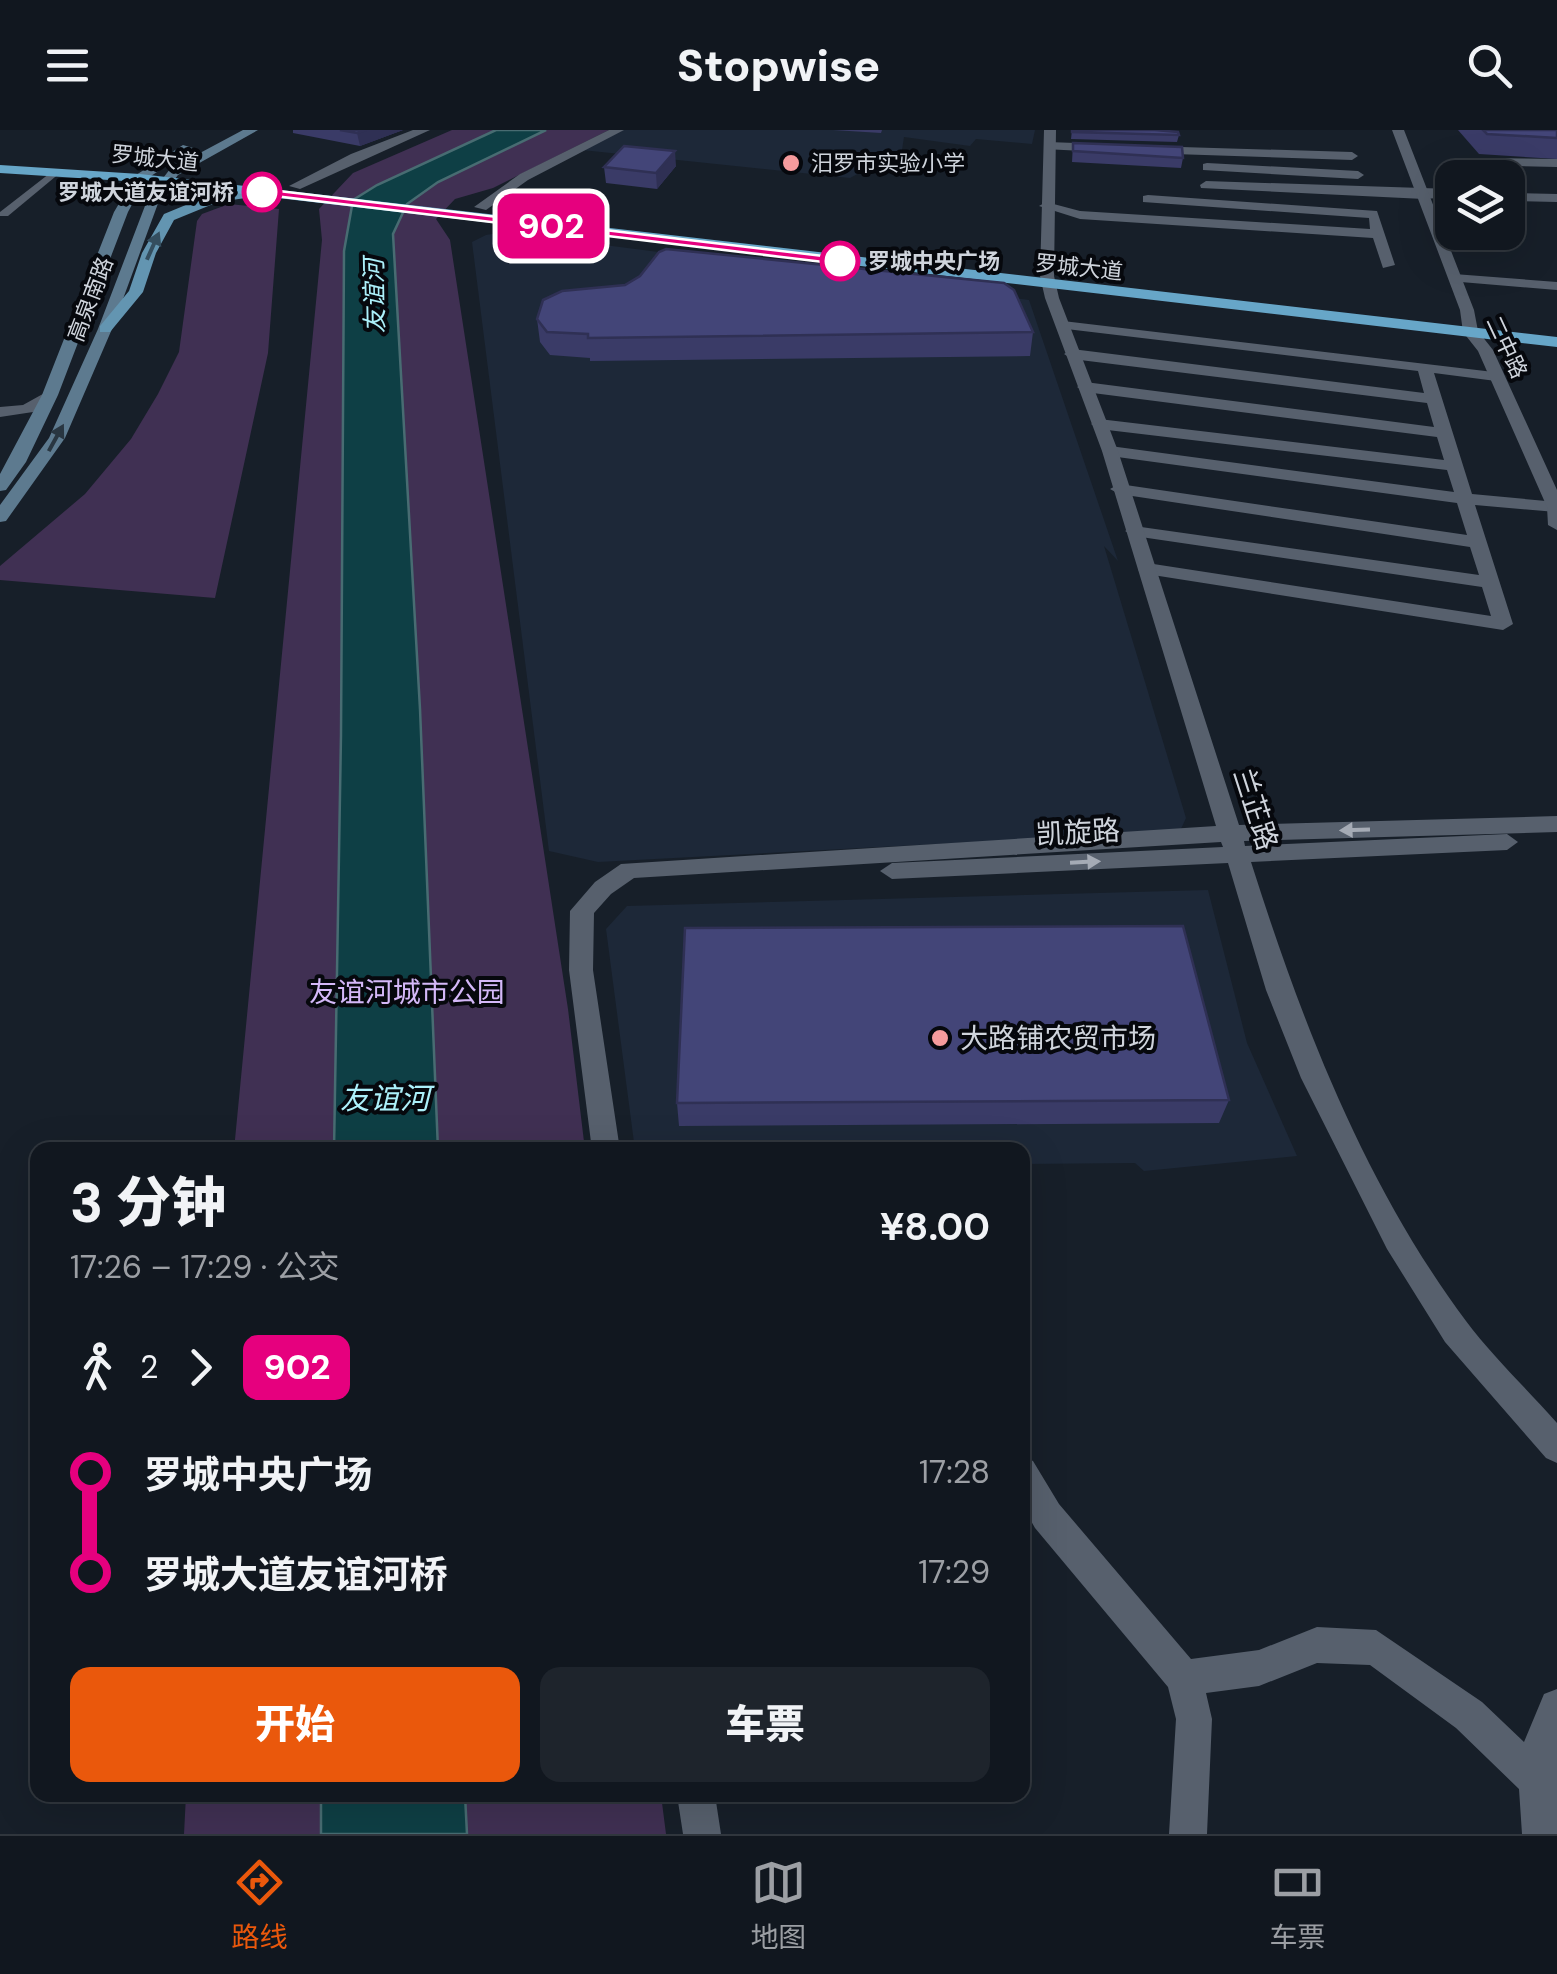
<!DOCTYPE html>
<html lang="zh">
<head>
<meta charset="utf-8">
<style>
	body { margin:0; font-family:"DM Sans","Noto Sans SC",sans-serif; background:#1e242c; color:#f1f3f6; height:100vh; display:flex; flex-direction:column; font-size:38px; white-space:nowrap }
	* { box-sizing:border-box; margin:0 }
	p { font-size:32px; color:#9c9fa4 }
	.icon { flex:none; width:55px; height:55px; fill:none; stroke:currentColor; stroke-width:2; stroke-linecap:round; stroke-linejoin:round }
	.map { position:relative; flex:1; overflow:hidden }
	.details { position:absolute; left:30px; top:1012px; width:1000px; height:660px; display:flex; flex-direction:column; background:#11171f; border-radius:20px; box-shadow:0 10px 40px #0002,0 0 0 2px #30363d }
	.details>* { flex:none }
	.badge { padding:0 20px; border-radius:15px; font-size:35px; line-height:65px }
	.fabs { position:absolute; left:1435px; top:30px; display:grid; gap:20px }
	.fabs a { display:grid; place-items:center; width:90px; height:90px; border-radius:20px; background:#11171f; box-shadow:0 10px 40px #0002,0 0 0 2px #30363d; font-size:50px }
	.map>.badge { position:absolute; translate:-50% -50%; box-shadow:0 0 0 5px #fff }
	.legs { display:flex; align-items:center; gap:15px; height:110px; padding:0 40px; font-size:32px }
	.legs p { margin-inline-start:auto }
	.summary { display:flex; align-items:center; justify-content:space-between; height:170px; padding:0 40px }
	h1 { font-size:55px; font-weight:800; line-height:75px }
	.button { display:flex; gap:20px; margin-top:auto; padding:20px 40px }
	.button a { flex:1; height:115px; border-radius:20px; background:#ea580c; color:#fff; font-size:40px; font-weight:800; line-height:115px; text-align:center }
	.button a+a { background:#1e242c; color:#f1f3f6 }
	ul { padding:0 40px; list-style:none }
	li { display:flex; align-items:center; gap:35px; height:100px; font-size:38px }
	li i { display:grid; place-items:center; width:15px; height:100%; margin:0 12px; background:currentColor }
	li i::after { content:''; width:25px; height:25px; margin:-12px; border:8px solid; border-radius:50%; background:#11171f }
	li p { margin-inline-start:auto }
	li:first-child i { background:linear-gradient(#0000 50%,currentColor 0) }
	li:last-child i { background:linear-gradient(currentColor 50%,#0000 0) }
	header { display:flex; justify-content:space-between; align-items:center; height:130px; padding:0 40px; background:#11171f; font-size:45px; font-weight:800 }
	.menu { display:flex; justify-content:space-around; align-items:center; height:140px; border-top:2px solid #30363d; background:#11171f; font-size:28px; color:#9c9fa4 }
	.menu a { display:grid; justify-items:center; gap:5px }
	.menu .current { color:#ea580c }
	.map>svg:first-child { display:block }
	.built { fill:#1d2838 }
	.green { fill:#403053 }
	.water { fill:#0e3f45; stroke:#486c72; stroke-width:2.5 }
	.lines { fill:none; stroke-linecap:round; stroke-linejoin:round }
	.service { fill:#57606d; fill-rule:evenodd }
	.minor { fill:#57606d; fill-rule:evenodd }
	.tertiary { fill:#57606d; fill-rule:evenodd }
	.secondary { fill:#5d7a8f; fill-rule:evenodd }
	.primary { fill:#6395b1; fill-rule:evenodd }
	.trunk { fill:#67a6c8; fill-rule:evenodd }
	.wall { fill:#3a3b67 }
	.shaded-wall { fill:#2f3054 }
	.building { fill:#434578; stroke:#2f3054; stroke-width:2.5 }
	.oneway { fill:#344e5f }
	.oneway2 { fill:#293641 }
	.oneway3 { fill:#a5abb5 }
	.line-1 { fill:#e6007e; stroke:#fff; stroke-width:2.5 }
	.poi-dot { fill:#f59b9d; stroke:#06080d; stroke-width:4 }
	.stop-1-dot { fill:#fff; stroke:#e6007e; stroke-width:5 }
	.labels { text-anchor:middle; stroke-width:8; stroke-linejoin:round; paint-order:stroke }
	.far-street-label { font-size:22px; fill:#cfd4dc; stroke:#06080d }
	.far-poi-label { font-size:22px; fill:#cfd4dc; stroke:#06080d; text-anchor:start }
	.far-stop-label { font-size:22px; font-weight:bold; fill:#cfd4dc; stroke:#06080d; text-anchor:end }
	.far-water-label { font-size:25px; font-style:italic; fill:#acf0fa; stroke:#06080d }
	.street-label { font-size:28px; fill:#cfd4dc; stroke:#06080d }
	.park-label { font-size:28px; fill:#d4b8f8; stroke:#06080d }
	.poi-label { font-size:28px; fill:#cfd4dc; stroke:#06080d; text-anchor:start }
	.water-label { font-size:30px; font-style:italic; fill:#acf0fa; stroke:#06080d }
</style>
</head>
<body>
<header><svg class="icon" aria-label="menu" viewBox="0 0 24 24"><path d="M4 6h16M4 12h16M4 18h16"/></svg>Stopwise<svg class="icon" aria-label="search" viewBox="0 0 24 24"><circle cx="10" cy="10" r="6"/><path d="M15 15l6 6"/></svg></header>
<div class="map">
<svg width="1557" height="1704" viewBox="0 0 1557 1704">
	<rect width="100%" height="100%" fill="#171f29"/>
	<!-- built -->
	<path class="built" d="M623,0H1035L1032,14L976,9L970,16L904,7L902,20L850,48L582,20Z
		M504,102L1029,170L1118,431L1104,416L1186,688L1180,701L598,732L549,721L472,112L486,105Z
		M1208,760L1247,913L1297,1026L1144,1041L1135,1033L1023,1034L1022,1020H635L606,799L627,776Z"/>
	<!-- green -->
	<path class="green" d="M452,0H609L493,58L455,69L436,89L450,110L568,879L585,1020H234L322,110L319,79L353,43Z
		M229,74L279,79L268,223L215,468L0,450V436L85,364L131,309L158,264L179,222L197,91L202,84Z
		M186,1665H661L666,1704H184Z"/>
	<!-- water -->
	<path class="water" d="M496,0H546L438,52L407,74L393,104L420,579L438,1020H334L341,605L344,121L353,70L377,55Z
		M321,1665H465L467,1704H321Z"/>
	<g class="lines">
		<!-- service -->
		<path class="service" d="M54,40L61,42L8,86H0V82Z"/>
		<!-- minor -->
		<path class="minor" d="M413,0H430L300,59L289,56L351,24Z
			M609,0H624L528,50L486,80L474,77L520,44Z
			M1048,12L1103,14L1109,18L1103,22L1044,19Z
			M1148,16L1352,22L1358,26L1352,30L1144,23Z
			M1478,28L1557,29V37L1474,35Z
			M1207,33L1358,41L1364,45L1358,49L1203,40V34Z
			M1206,51L1452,59V67L1424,69L1201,58L1200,55Z
			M1508,63L1557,64V72L1508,71Z
			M1148,65L1377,81L1395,135L1383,138L1373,108L1080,89L1039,76L1046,72L1080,81L1370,99L1369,88L1143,72V66Z
			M1454,144L1557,152V160L1449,151V145Z
			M1063,191L1502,243L1504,246L1496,251L1434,243L1472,364L1557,372L1556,382L1475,375L1513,494L1503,500L1140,443L1138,439L1147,433L1491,486L1482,457L1134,406L1125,401L1134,396L1479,445L1470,417L1119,364L1110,359L1119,354L1467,405L1457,373L1110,326L1102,321L1110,316L1454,362L1447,340L1099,299L1091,294L1099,289L1444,330L1437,307L1085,262L1077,257L1085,252L1434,297L1427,273L1072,229L1064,224L1072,219L1424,263L1418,241L1058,198L1056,195Z
			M50,260L56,262V268L33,282L0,287V277L23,275Z
			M1022,1326L1033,1331L1059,1374L1191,1529L1259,1520L1317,1497L1376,1500L1482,1572L1524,1612L1544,1564L1557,1559V1704H1522L1519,1659L1456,1598L1370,1535L1317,1533L1259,1556L1206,1563L1212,1589L1207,1704H1169L1176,1589L1168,1557L1035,1398L1022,1375Z"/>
		<!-- tertiary -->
		<path class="tertiary" d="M1044,0H1056L1054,146L1059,168L1118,321L1239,695L1557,686V702L1244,711L1245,716L1507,704L1518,712L1507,720L1251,732C1302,893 1364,1054 1466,1191C1493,1227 1527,1259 1557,1293V1333L1546,1328L1445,1212L1387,1119L1301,948L1266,860L1228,733L892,749L880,741L892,733L1223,717L1221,712L634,748L611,764L594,783L593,840L620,1020H592L569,840L570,781L595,752L621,734L1216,696L1102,321L1045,168L1040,146Z
			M1392,0H1404L1474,180L1478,201L1493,220L1557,360V400L1548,395L1547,377L1478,221L1463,202L1460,180Z
			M677,1665H715L721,1704H683Z"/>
		<!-- secondary -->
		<path class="secondary" d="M243,0H258L178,45L160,68L112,199L65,308L6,391L0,392V375L49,308L98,199L148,68L170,39Z
			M183,15L193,18L145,50L128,82L58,265L26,332L6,360L0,361V344L42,265L114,82L136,45Z"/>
		<!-- primary -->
		<path class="primary" d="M262,58L268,62L267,65L218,72L174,90L156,123L143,162L110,202H100V196L129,161L142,123L164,84L210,65Z"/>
		<!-- trunk -->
		<path class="trunk" d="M0,35L140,44L1557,207V217L140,52L0,43Z"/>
	</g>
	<!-- wall -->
	<path class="wall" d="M293,0H403L360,16L293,3Z
		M833,0H882L881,3Z
		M1072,0H1155L1179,5L1177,12L1071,9Z
		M1458,0H1557V29L1479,24Z
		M1073,13L1183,28L1181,38L1072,32Z
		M676,36L657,59L606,53L604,37Z
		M537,189L1033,202L1030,226L590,231V228L550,225L540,212Z
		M1229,970L1219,993L679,996L677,973Z"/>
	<!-- shaded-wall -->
	<path class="shaded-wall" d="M366,0H403L360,16L357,3Z
		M675,21L676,36L657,59L656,43Z"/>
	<!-- building -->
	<path class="building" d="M340,0H366L357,3Z
		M1072,0H1155L1178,2L1179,5L1072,2Z
		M1483,0H1557V8L1487,4Z
		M1073,13L1182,17L1183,28L1073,21Z
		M624,16L675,21L656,43L604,37Z
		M666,119L1004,153L1014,160L1033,202L588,208V204L547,202L537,189L543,170L562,161L625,155L640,146L659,122Z
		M1183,796L1229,970L677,973L685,798Z"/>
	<!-- one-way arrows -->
	<defs><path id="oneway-solid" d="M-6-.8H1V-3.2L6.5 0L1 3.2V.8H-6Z" transform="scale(2.5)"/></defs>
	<use class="oneway" href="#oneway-solid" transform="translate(153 116) rotate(-66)"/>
	<use class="oneway2" href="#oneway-solid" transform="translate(56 308) rotate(-61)"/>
	<g class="oneway3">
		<use href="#oneway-solid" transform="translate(1355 700) rotate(178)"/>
		<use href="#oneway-solid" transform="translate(1085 732) rotate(-3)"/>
	</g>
	<!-- line-1 -->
	<path class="line-1" d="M262,59L840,128L846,131L840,134L258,64Z"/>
	<!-- markers -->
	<g class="poi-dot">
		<circle cx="791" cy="33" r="10"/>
		<circle cx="940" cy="908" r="10"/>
	</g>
	<g class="stop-1-dot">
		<circle cx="262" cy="62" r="18"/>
		<circle cx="840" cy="131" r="18"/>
	</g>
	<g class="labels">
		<!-- far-street labels -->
		<g class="far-street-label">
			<text transform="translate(155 28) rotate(6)" y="8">罗城大道</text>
			<text transform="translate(1079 137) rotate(6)" y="8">罗城大道</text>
			<text transform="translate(90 169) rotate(-69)" y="8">高泉南路</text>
			<text transform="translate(1507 217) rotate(65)" y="8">二中路</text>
		</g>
		<!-- far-poi labels -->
		<g class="far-poi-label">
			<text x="811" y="41">汨罗市实验小学</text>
		</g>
		<!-- far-stop labels -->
		<g class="far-stop-label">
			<text x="234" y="70">罗城大道友谊河桥</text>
			<text x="868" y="139" text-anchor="start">罗城中央广场</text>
		</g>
		<!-- far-water labels -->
		<g class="far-water-label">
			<text transform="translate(374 166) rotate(-91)" y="9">友谊河</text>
		</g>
		<!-- street labels -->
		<g class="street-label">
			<text transform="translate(1256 679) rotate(72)" y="10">兰芷路</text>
			<text transform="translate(1078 702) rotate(-3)" y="10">凯旋路</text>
		</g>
		<!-- park labels -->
		<g class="park-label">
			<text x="407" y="872">友谊河城市公园</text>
		</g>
		<!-- poi labels -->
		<g class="poi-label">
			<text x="960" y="918">大路铺农贸市场</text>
		</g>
		<!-- water labels -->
		<g class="water-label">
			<text x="385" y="979">友谊河</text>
		</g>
	</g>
</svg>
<div class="fabs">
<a><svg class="icon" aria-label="layers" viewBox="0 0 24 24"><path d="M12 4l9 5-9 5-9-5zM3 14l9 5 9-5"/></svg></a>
</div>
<b class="badge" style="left:551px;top:96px;background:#e6007e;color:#fff">902</b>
<section class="details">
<div class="summary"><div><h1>3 分钟</h1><p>17:26 – 17:29 · 公交</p></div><b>¥8.00</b></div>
<div class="legs"><svg class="icon" aria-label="walk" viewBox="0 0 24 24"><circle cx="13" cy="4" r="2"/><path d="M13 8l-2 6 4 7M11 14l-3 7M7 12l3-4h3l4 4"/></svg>2<svg class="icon" aria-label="forward" viewBox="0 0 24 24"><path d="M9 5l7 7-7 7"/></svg><b class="badge" style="background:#e6007e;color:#fff">902</b></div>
<ul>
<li><i style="color:#e6007e"></i><b>罗城中央广场</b><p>17:28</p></li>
<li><i style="color:#e6007e"></i><b>罗城大道友谊河桥</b><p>17:29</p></li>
</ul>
<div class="button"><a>开始</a><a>车票</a></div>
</section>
</div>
<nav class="menu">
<a class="current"><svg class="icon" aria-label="directions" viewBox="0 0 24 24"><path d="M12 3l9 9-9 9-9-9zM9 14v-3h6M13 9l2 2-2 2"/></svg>路线</a>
<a><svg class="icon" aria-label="map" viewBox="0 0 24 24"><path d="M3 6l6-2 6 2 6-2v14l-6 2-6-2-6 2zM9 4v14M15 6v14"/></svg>地图</a>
<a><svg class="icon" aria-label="tickets" viewBox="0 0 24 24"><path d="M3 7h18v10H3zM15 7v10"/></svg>车票</a>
</nav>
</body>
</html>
